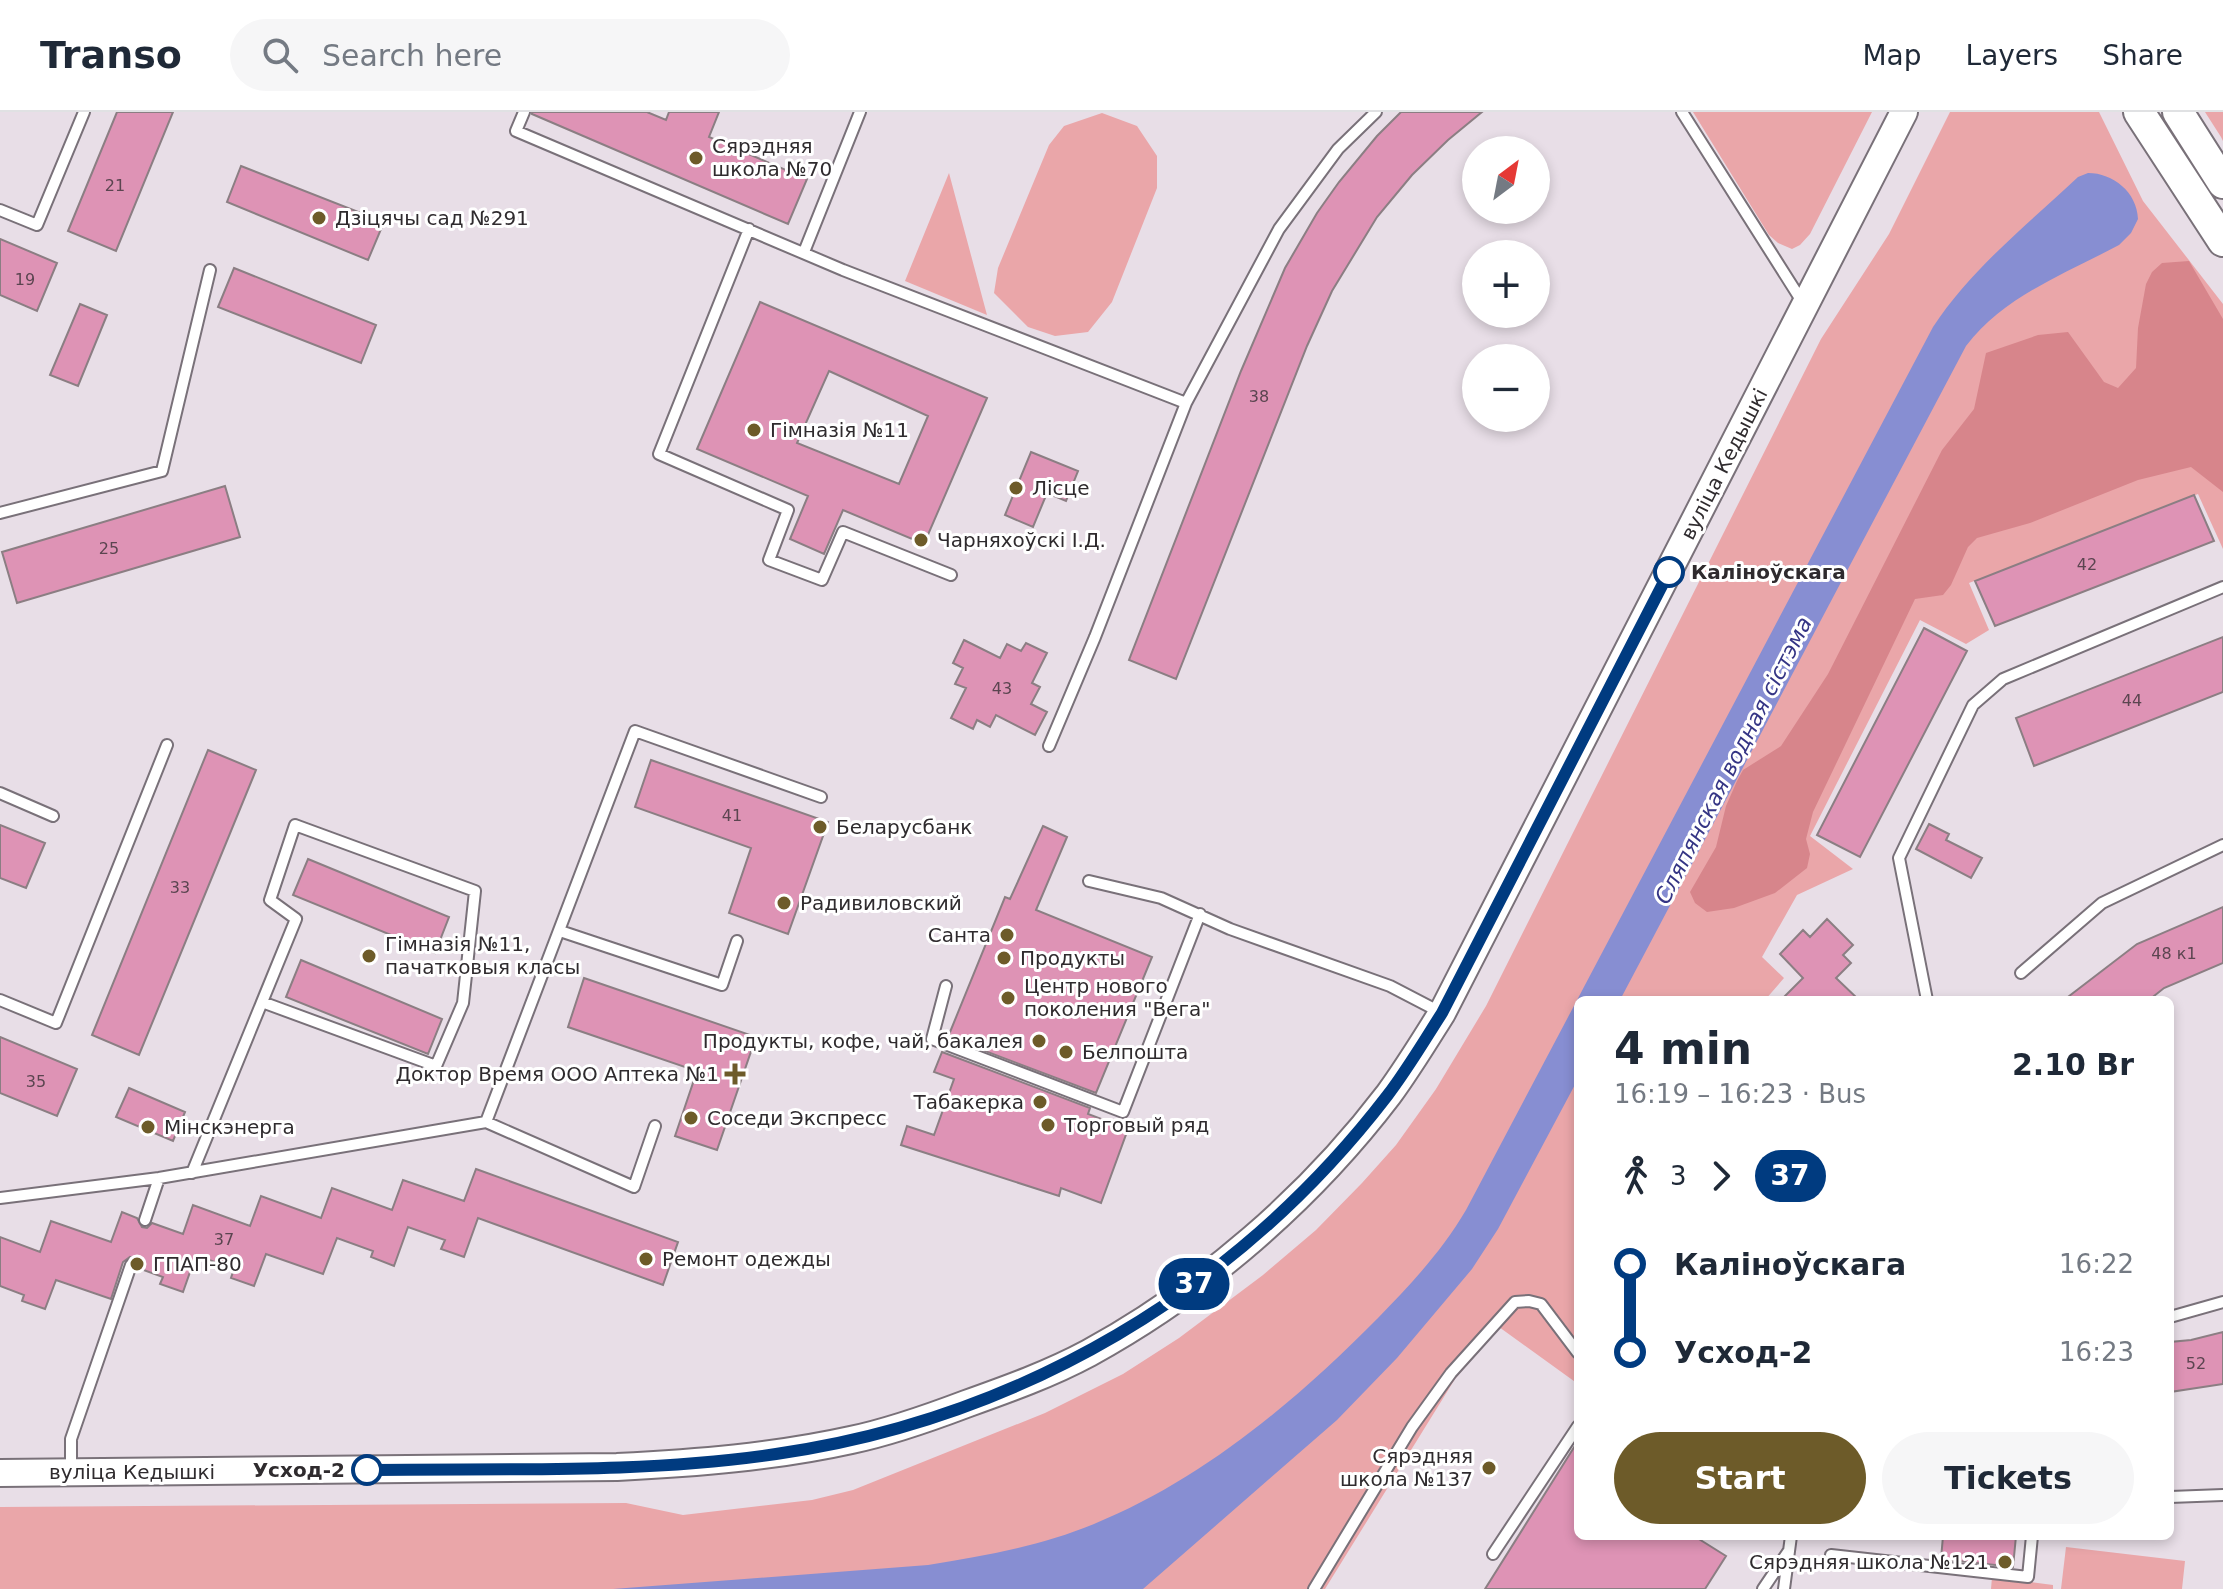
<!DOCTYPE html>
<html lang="en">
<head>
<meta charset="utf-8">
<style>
	body { margin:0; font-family:"DejaVu Sans",sans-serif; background:#f6f6f7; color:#1f2937; height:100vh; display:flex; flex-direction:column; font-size:30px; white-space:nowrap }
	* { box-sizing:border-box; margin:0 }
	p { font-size:26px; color:#747a83 }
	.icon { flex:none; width:44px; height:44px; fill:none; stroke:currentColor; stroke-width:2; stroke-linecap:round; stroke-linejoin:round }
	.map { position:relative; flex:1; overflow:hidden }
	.details { position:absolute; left:1574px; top:884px; width:600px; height:544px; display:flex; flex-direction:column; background:#fff; border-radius:12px; box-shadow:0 4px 12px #0003 }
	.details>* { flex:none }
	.badge { padding:0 16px; border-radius:26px; font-size:28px; line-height:52px }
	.needle { width:52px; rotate:32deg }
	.fabs { position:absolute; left:1462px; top:24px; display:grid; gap:16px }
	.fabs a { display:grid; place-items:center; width:88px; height:88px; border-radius:50%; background:#fff; box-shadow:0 4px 12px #0003; font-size:40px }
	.map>.badge { position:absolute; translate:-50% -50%; box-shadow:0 0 0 4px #fff }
	.legs { display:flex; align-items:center; gap:12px; height:88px; padding:0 40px; font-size:26px }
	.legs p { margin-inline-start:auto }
	.headline { display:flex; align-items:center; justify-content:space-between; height:136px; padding:0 40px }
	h1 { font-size:44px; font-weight:700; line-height:60px }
	.primary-button { display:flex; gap:16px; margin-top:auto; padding:16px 40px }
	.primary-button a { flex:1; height:92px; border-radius:48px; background:#6d5b29; color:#fff; font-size:32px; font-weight:700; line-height:92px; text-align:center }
	.primary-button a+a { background:#f6f6f7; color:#1f2937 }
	ul { padding:0 40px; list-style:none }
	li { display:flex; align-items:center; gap:28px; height:88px; font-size:30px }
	li i { display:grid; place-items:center; width:12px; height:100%; margin:0 10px; background:currentColor }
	li i::after { content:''; width:20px; height:20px; margin:-10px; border:6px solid; border-radius:50%; background:#fff }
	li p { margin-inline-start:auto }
	li:first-child i { background:linear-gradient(#0000 50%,currentColor 0) }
	li:last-child i { background:linear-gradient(currentColor 50%,#0000 0) }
	header { display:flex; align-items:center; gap:48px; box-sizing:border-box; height:112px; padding:0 40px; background:#fff; border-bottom:2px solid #e0e1e3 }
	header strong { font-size:38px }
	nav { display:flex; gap:44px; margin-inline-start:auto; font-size:28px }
	.search { width:560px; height:72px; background:#f6f6f7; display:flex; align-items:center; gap:20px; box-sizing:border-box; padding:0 28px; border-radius:44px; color:#747a83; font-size:30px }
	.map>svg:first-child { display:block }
	.green { fill:#eaa6a9 }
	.forest { fill:#d7858b }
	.water { fill:#878ed2 }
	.building { fill:#de93b5; stroke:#8b7e83; stroke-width:2; fill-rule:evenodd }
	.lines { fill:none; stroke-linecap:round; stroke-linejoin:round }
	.service-casing { stroke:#797179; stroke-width:14 }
	.tertiary-casing { stroke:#797179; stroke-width:30 }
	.secondary-casing { stroke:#797179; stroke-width:34 }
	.service { stroke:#fff; stroke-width:10 }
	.tertiary { stroke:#fff; stroke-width:26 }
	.secondary { stroke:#fff; stroke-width:30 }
	.line-1-casing { stroke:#fff; stroke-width:18 }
	.line-1 { stroke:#003b80; stroke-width:12 }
	.poi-dot { fill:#6d5b29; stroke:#fff; stroke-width:3 }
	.stop-1-dot { fill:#fff; stroke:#003b80; stroke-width:4 }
	.labels { text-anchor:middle; stroke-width:6; stroke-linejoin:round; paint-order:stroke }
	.number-label { font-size:16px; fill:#5b4550 }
	.poi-label { font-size:20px; fill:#2f2b2e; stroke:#fff; text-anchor:start }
	.street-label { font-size:20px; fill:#2f2b2e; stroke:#fff }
	.stop-label { font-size:20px; font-weight:bold; fill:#2f2b2e; stroke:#fff; text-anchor:start }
	.water-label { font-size:22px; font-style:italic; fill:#353585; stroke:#fff }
</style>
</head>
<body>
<header>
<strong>Transo</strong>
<div class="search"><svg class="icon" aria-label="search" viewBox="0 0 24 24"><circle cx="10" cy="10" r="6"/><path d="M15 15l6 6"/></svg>Search here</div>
<nav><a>Map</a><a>Layers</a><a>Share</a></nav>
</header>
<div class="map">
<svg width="2223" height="1477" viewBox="0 0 2223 1477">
	<rect width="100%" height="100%" fill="#e8dee7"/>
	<!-- green -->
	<path class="green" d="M1693,0H1872L1810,122L1800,133L1792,137L1778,131L1769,123Z
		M1950,0H2099L2143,89L2223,192V437L2198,382L1969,471L1989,518L1966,532L1920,508L1810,724L1853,757L1797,783L1762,845L1784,866L1765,888H1578V1272L1499,1215L1455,1267L1325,1477H0V1395L626,1391L683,1403L812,1388L853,1378L1045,1301L1123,1262L1179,1226L1263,1163L1316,1118L1362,1071L1396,1033L1436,977L1486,894L1821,227L1889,122Z
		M2205,0H2223V29L2221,25Z
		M1102,1L1137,14L1157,44V76L1112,190L1088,220L1055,224L1028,215L994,181L998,156L1049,33L1064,14Z
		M949,61L987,203L905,169Z
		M2066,1435L2185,1449L2182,1477H2061Z
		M1992,1465L2053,1473V1477H1991Z"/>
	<!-- forest -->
	<path class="forest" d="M2189,149L2223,207V380L2191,355L2138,368L2030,411L1977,426L1968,435L1951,473L1943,483L1915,487L1813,700L1806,727L1810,742L1807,756L1775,781L1734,796L1707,800L1695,791L1690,780L1716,735L1726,694L1737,669L1743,658L1781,634L1828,562L1942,338L1974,297L1986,241L2038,223L2068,220L2104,270L2118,276L2136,256L2138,216L2146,172L2152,160L2162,151Z"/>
	<!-- water -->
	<path class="water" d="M2088,61C2113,61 2137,80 2138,107L2131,121L2119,133C2065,162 2004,184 1966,234L1620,888H1578V967L1498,1117L1472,1157L1397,1246L1337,1308L1143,1477H613L928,1453C984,1444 1041,1434 1094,1412C1202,1368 1296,1289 1378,1206C1411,1172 1442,1139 1466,1098L1933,215C1971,157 2028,112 2078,65Z"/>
	<!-- building -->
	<path class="building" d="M117,0H173L116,139L68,119Z
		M532,0H647L666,8L669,0H719L709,25L807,67L788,112L532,2Z
		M1401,0H1482L1448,28L1412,63L1377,105L1332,179L1307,234L1176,567L1129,548L1241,259L1285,156L1317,101L1339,70L1377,24Z
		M241,54L384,110L368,148L227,90Z
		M0,127L57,151L37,199L0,183Z
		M234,156L376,213L361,251L218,195Z
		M760,190L987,286L924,432L843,398L824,442L790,427L808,384L697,337ZM829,259L928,304L899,372L797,331Z
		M80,192L107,203L78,274L50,263Z
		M1031,340L1078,359L1066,389L1047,381L1033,415L1005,403Z
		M225,374L240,425L17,491L2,440Z
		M2194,383L2214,429L1995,514L1975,469Z
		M1924,516L1967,539L1860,745L1817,723Z
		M2223,525V580L2034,654L2016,606Z
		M964,528L1000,546L1007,532L1021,539L1026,531L1047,541L1032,571L1040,575L1031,592L1047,600L1035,623L996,603L990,615L977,608L973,617L951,606L966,576L955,572L963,556L953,551Z
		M208,638L256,658L139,943L92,923Z
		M651,648L828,710L788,822L729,801L751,736L635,695Z
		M1929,712L1949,722L1946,728L1982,746L1971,766L1916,737Z
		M0,713L45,731L26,776L0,766Z
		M1043,714L1067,725L1036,798L1152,845L1096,981L948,925L1005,785L1010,787Z
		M308,747L449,805L435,841L293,783Z
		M2223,795V851L2164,876L2149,888H2064L2137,832Z
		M1827,807L1853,833L1843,843L1851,851L1836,866L1859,888H1781L1803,866L1780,842L1803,818L1810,825Z
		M301,848L442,907L428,942L286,885Z
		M584,866L756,925L717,1038L675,1024L697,959L568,915Z
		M0,925L77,957L57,1004L0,981Z
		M942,940L1090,996L1088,1002L1128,1017L1101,1091L1061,1076L1059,1084L901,1033L907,1014L934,1023L954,967L934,960Z
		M129,976L185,1000L173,1029L116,1005Z
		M476,1057L678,1130L663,1173L478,1106L464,1145L441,1137L445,1128L408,1115L394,1154L371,1145L373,1139L337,1126L323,1162L266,1142L254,1174L231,1166L234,1157L196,1143L183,1180L160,1172L163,1165L138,1156L137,1148L130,1145L123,1150L111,1187L56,1168L45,1197L22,1189L24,1183L0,1174V1125L40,1140L51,1109L111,1130L122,1100L137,1106L142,1115L147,1116L152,1111L183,1122L193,1093L250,1114L261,1084L321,1106L332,1076L392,1098L403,1068L464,1089Z
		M2223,1220V1272L2170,1280V1230L2191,1228Z
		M1578,1329V1424H1694L1726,1444L1705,1477H1485Z
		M1943,1424H2016L2013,1455L1941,1447Z"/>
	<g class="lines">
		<defs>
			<path id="service" d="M524,0L516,19L843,158L1186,291
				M1682,0L1803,191
				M0,98L37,113L84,0
				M749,117L659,342L788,398L769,448L822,468L843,420L951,463
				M804,140L860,0
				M0,401L162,359L210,158
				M1049,634L1095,525L1186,291L1279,117L1338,37L1376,0
				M0,681L53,704
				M1089,769L1161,786L1230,817L1390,874L1440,900
				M560,819L722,873L737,829
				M2021,861L2102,791L2223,733
				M946,874L932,927L1123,1000L1200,802
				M0,888L56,911L167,633
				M1927,888L1899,746L1973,593L2003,567L2223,475
				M486,1010L635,619L821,685
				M192,1061L296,807L270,788L295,713L475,779L463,891L436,954L262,890
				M0,1086L159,1066L486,1010L634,1075L655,1014
				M145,1108L159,1066
				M2170,1205L2223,1190
				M71,1358V1327L131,1153
				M2170,1385L2223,1383
				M1493,1442L1578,1314
				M1831,1443L2028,1465L2032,1424
				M1314,1477L1412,1315L1451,1261L1515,1190L1529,1189L1541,1192L1578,1241
				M1763,1477L1788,1440
				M1784,1477L1791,1424"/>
			<path id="tertiary" d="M0,1361L617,1355C696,1351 774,1345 851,1328C890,1320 929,1306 966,1292C1008,1277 1050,1262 1089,1241C1204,1178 1310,1086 1389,982C1408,956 1425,928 1442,901L1904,0"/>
			<path id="secondary" d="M2139,0L2223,129
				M2178,0L2223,71"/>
		</defs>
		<!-- service casing -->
		<use href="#service" class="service-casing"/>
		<!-- tertiary casing -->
		<use href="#tertiary" class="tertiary-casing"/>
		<!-- secondary casing -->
		<use href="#secondary" class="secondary-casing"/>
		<!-- service -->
		<use href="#service" class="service"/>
		<!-- tertiary -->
		<use href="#tertiary" class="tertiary"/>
		<!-- secondary -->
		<use href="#secondary" class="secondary"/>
	</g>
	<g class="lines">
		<defs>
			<path id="line-1" d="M367,1358C503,1356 641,1362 776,1342C1020,1307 1237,1179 1387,984C1407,958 1424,929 1442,901L1669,460"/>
		</defs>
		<!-- line-1 casing -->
		<use href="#line-1" class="line-1-casing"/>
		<!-- line-1 -->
		<use href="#line-1" class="line-1"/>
	</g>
	<!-- markers -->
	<g class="poi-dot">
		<circle cx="696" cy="46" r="8"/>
		<circle cx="319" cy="106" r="8"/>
		<circle cx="754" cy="318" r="8"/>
		<circle cx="1016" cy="376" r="8"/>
		<circle cx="921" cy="428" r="8"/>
		<circle cx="820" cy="715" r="8"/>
		<circle cx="784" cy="791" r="8"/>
		<circle cx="1007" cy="823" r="8"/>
		<circle cx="369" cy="844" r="8"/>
		<circle cx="1004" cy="846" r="8"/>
		<circle cx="1008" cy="886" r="8"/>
		<circle cx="1039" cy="929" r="8"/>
		<circle cx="1066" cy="940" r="8"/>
		<path d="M731 950h8v8h8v8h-8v8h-8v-8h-8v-8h8z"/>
		<circle cx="1040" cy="990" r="8"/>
		<circle cx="691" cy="1006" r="8"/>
		<circle cx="1048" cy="1013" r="8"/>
		<circle cx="148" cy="1015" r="8"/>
		<circle cx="646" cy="1147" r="8"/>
		<circle cx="137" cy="1152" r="8"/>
		<circle cx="1489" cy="1356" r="8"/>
		<circle cx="2005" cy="1450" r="8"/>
	</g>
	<g class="stop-1-dot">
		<circle cx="1669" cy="460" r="14"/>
		<circle cx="367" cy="1358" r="14"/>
	</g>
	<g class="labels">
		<!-- number labels -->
		<g class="number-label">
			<text x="115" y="79">21</text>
			<text x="25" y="173">19</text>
			<text x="1259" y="290">38</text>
			<text x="109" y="442">25</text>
			<text x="2087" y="458">42</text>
			<text x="1002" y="582">43</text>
			<text x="2132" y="594">44</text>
			<text x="732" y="709">41</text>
			<text x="180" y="781">33</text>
			<text x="2174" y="847">48 к1</text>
			<text x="36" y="975">35</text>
			<text x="224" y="1133">37</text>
			<text x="2196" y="1257">52</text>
		</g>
		<!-- poi labels -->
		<g class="poi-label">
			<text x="712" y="41">Сярэдняя<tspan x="712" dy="23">школа №70</tspan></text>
			<text x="335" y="113">Дзіцячы сад №291</text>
			<text x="770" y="325">Гімназія №11</text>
			<text x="1032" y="383">Лісце</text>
			<text x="937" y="435">Чарняхоўскі І.Д.</text>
			<text x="836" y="722">Беларусбанк</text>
			<text x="800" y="798">Радивиловский</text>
			<text x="991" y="830" text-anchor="end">Санта</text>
			<text x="385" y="839">Гімназія №11,<tspan x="385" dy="23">пачатковыя класы</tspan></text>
			<text x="1020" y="853">Продукты</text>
			<text x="1024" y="881">Центр нового<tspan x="1024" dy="23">поколения "Вега"</tspan></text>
			<text x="1023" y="936" text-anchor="end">Продукты, кофе, чай, бакалея</text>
			<text x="1082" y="947">Белпошта</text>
			<text x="719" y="969" text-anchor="end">Доктор Время ООО Аптека №1</text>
			<text x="1024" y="997" text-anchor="end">Табакерка</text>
			<text x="707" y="1013">Соседи Экспресс</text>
			<text x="1064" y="1020">Торговый ряд</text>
			<text x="164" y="1022">Мінскэнерга</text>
			<text x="662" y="1154">Ремонт одежды</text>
			<text x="153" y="1159">ГПАП-80</text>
			<text x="1473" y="1351" text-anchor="end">Сярэдняя<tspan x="1473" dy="23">школа №137</tspan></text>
			<text x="1989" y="1457" text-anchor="end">Сярэдняя школа №121</text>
		</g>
		<!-- street labels -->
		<g class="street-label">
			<text transform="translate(1724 352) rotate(-63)" y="7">вуліца Кедышкі</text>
			<text x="132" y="1367">вуліца Кедышкі</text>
		</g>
		<!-- stop labels -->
		<g class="stop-label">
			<text x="1691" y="467">Каліноўскага</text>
			<text x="345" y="1365" text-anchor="end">Усход-2</text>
		</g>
		<!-- water labels -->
		<g class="water-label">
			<text transform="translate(1733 648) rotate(-63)" y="8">Сляпянская водная сістэма</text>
		</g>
	</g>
</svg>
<div class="fabs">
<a><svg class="needle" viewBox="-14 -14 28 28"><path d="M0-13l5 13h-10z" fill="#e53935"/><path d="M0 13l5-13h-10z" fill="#747a83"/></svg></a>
<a>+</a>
<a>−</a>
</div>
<b class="badge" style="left:1194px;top:1172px;background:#003b80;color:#fff">37</b>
<section class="details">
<div class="headline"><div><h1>4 min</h1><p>16:19 – 16:23 · Bus</p></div><b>2.10 Br</b></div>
<div class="legs"><svg class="icon" aria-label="walk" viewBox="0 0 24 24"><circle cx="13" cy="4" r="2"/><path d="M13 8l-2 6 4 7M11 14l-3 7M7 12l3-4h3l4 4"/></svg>3<svg class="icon" aria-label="forward" viewBox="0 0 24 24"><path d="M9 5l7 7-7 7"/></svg><b class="badge" style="background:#003b80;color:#fff">37</b></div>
<ul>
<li><i style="color:#003b80"></i><b>Каліноўскага</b><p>16:22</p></li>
<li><i style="color:#003b80"></i><b>Усход-2</b><p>16:23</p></li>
</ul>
<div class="primary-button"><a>Start</a><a>Tickets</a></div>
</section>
</div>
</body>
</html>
